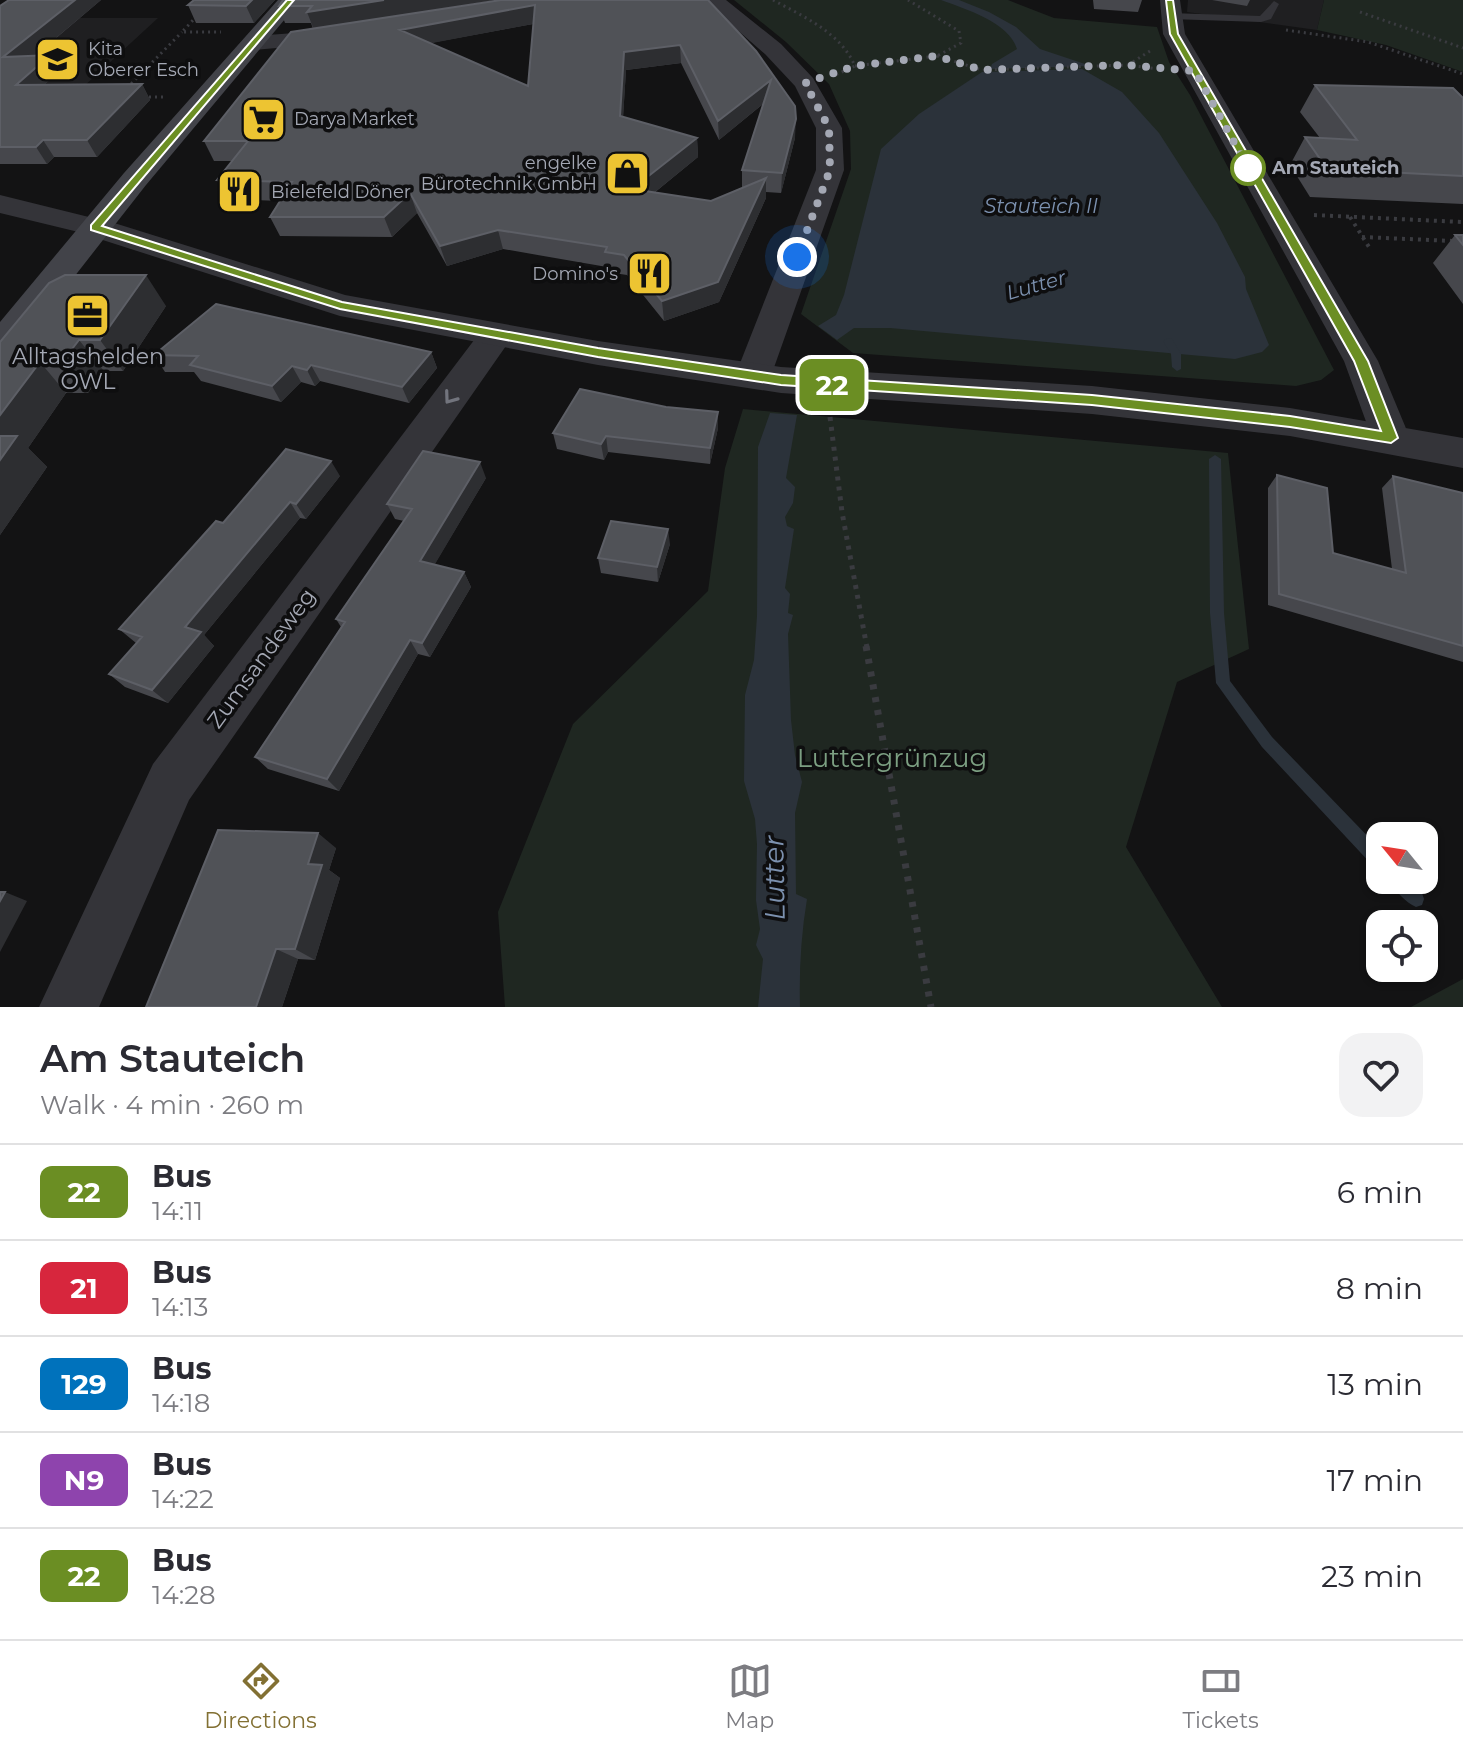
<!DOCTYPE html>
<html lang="en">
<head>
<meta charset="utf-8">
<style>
	body { margin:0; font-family:Montserrat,sans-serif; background:#f2f2f3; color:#2b2b33; height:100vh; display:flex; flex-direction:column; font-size:30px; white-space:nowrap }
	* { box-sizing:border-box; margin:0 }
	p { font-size:26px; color:#7c7c81 }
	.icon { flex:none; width:44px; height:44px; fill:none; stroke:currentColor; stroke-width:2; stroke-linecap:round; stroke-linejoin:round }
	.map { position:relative; height:1007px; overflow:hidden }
	.side { display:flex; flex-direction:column; background:#fff; flex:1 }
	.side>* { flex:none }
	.badge { padding:0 16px; border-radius:12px; font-size:28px; line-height:52px }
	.needle { width:52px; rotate:300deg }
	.controls { position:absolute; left:1366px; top:822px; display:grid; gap:16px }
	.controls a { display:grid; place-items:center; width:72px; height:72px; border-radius:16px; background:#fff; box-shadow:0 2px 6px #0004; font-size:40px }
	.you { position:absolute; width:40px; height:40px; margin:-20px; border:6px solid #fff; border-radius:50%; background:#1a73e8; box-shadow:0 0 0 12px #1a73e833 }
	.map>.badge { position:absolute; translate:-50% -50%; box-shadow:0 0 0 4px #fff }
	.round { display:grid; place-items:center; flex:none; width:84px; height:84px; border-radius:24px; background:#f2f2f3 }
	.summary { display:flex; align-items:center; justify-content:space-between; height:136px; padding:0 40px }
	h1 { font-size:38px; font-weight:600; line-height:60px }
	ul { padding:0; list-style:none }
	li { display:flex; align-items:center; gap:24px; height:96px; padding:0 40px; border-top:2px solid #e1e1e2 }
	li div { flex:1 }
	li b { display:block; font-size:30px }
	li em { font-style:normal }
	li .badge { min-width:88px; font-weight:700; text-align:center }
	.tab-bar { display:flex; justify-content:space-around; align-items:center; height:112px; border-top:2px solid #e1e1e2; background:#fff; font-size:22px; color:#7c7c81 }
	.tab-bar a { display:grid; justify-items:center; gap:4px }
	.tab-bar .selected { color:#827033 }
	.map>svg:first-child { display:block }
	.built { fill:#1f1f21 }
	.green { fill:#1f2721 }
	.water { fill:#2b323a }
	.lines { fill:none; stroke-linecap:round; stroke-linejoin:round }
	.stream { fill:#2b323a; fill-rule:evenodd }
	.path-far3 { stroke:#3a3b40; stroke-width:3; stroke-dasharray:2 4; stroke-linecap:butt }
	.path-far2 { stroke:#3a3b40; stroke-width:4; stroke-dasharray:3 5; stroke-linecap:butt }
	.path-far1 { stroke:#3a3b40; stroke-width:5; stroke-dasharray:4 6; stroke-linecap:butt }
	.path { stroke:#3a3b40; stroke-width:7; stroke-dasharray:5 8; stroke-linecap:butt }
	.service { fill:#343439; fill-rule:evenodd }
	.minor { fill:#343439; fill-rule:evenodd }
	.tertiary { fill:#343439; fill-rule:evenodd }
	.secondary { fill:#424349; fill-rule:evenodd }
	.wall { fill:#46474c; fill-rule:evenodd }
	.shaded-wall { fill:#2d2e31 }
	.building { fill:#505257; stroke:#5d5f66; stroke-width:2; fill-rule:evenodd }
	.oneway { stroke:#72747d }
	.line { fill:#6b8e23; stroke:#fff; stroke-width:2 }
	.walk { stroke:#a4a8b4; stroke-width:8; stroke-dasharray:0 14.4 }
	.stop-dot { fill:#fff; stroke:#6b8e23; stroke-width:4 }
	.labels { text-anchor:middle; stroke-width:7; stroke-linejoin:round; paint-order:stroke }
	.far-poi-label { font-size:18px; fill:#a4a8b4; stroke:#0e0e0f; text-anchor:start }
	.far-stop-label { font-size:18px; font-weight:bold; fill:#a4a8b4; stroke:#0e0e0f; text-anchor:start }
	.far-water-label { font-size:20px; font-style:italic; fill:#7c91af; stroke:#0e0e0f }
	.poi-label { font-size:22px; fill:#a4a8b4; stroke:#0e0e0f }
	.street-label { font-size:22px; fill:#a4a8b4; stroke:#0e0e0f }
	.near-park-label { font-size:26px; fill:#7c9f82; stroke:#0e0e0f }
	.near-water-label { font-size:28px; font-style:italic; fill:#7c91af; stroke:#0e0e0f }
</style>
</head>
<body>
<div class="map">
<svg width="1463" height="1007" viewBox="0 0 1463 1007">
	<rect width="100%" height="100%" fill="#131314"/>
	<!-- built -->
	<path class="built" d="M1188,0H1324L1317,30L1187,12Z
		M0,18H158L69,100L40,101Z"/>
	<!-- green -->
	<path class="green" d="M734,0H1008L1054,18L1157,27L1169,62L1190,95L1334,370L1321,380L1296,386L853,353L801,314L851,169L850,131L829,84L786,42Z
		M1324,0H1463V72L1386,45L1317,30Z
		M743,409L1228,453L1249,649L1177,682L1126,847L1222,1007H505L498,912L573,724L708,591L725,468Z
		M1463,979V1007H1411Z"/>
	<!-- water -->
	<path class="water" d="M941,0H959L989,12L1016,27L1040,49L1091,66L990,69L992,64L1017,49C1009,22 965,9 941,0Z
		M1082,69L1122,92L1159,133L1217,223L1245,277L1246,289L1269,345L1262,352L1235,359L890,328H854L837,340L818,326L836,315L844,295L881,149L919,114L982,72Z
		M770,413L797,415L786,478L795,487L793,503L785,517L787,526L794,529L785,588L790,594L788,613L793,615L788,634L791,720L795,755L802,782L795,813L796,894L807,899C801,935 799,971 800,1007H758L763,959L756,945L760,929L756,900L757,844L755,819L744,781L745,695L754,660L757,616L758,447Z"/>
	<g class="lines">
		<!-- stream -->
		<path class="stream" d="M1168,338L1172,339L1181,354V369L1177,371L1172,367L1171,354L1163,341Z
			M1215,455L1221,459L1224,613L1230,681L1272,737L1380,849V869L1374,867L1262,747L1216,683L1210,613L1209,459Z
			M1390,880H1409L1422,893L1424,899L1422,905L1416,907C1406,903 1394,890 1390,880Z"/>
		<!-- path-far3 -->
		<path class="path-far3" d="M773,0C804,17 840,32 855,66L833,76
			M1360,12L1463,48
			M197,16L182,32H221
			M1286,30L1368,42L1463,74
			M937,56L982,70L1127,65L1158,69
			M1128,65L1150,51
			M855,66L937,56L961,43L959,31L908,0
			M127,88L182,32
			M143,97H165"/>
		<!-- path-far2 -->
		<path class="path-far2" d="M1314,215L1463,222
			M1350,217L1369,247
			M1362,237L1453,241L1463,235"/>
		<!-- path-far1 -->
		<path class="path-far1" d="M830,417L842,512L867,648"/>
		<!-- path -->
		<path class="path" d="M866,646L931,1007"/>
		<!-- service -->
		<path class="service" d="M1274,1L1279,4L1271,19L1261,22L1170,19L1165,16L1170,13L1260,16Z"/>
		<!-- minor -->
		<path class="minor" d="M703,0H726L781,44L813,78L842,128L844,170L771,376L765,384L753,388L741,384L735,376L816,170V128L795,86L765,54Z
			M1160,0H1180L1185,34L1378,361L1410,438L1404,448L1391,452L1378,448L1372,438L1344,361L1163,34Z
			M335,30L346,37L343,42L254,50L243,43L254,36Z
			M0,195L105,221L110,227L105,233L95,236L0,213Z
			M496,324L508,327L513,335L508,343L189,800L99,1007H39L153,764L484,327Z"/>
		<!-- tertiary -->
		<path class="tertiary" d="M95,217L345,295L598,341L781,367L1092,386L1290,408L1463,438V468L1290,436L1092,414L781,393L598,365L340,316L84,234L79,227L84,220Z"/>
		<!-- secondary -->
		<path class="secondary" d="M278,0H301L146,185L13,355L0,358V322L124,173Z"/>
	</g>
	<!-- wall -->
	<path class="wall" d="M101,0L35,56L50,55L60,71L45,84H142L150,100L97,157H54L47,164H0V6Z
		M194,0H275L254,23H196L188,5Z
		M283,0H494L382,18L708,0L795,138L781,193L766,192V198L719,302L664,321L627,275L607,272V267L503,249L447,266L417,213L392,237L280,236L270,217L280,201L227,199L217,180L232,161H214L204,141L313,29L311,23H285L279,6ZM533,24L528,86L430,43ZM681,63L719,140L763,104L742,170V188L711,201L654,193L698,157L697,138L623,117L626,70Z
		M1093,0H1142L1138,12L1094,9Z
		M1212,0H1250L1247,6Z
		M1315,85L1463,98V204L1310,197L1290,165L1305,137L1320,138L1300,112Z
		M1455,235H1463V304L1433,263Z
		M166,306L123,371H104L88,393H66L28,448L47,467L0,535V342Z
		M431,352L437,368L409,403L320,381L315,386L301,382L281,402L201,381L194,372H165L154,355Z
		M718,428L710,464L608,452L604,460L557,449L553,433Z
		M1277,475L1333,553L1392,569L1382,488L1393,476L1463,493V662L1268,605V488Z
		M340,476L306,519L300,518L204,635L214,646L168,703L125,687L109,674L136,643L119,629L223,523Z
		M486,478L434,565L464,572L471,587L430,657L418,654L339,791L268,769L255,757L341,627L336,619L404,521L395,519L387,504Z
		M670,544L658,582L601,573L598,558Z
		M218,830L336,848L329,870L340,878L315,960L298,959L282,1007Z"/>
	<!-- shaded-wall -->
	<path class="shaded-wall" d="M75,0H101L14,73L3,57Z
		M252,0H275L254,23L246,6Z
		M384,0H494L314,30L307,12Z
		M535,5L538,23L406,48L400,30Z
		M680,45L681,63L626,70L622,135L620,116L624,52Z
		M50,55L60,71L26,101L16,85Z
		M771,80L770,98L719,140L718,121Z
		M142,84L150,100L97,157L87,140Z
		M796,119L795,138L781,193L782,173Z
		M697,138L698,157L634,209L632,189Z
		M43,140L54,157L47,164L36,147Z
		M766,178V198L719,302L664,321L662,301Z
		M410,193L417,213L392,237L384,217Z
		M498,230L503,249L447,266L440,246Z
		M146,275L166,306L123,371L100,340Z
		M79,340L104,371L88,393L62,362Z
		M431,352L437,368L409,403L402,387Z
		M40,362L66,393L28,448L47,467L0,535V415Z
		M311,365L320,381L315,386L307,370Z
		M292,366L301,382L281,402L272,386Z
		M718,412V428L710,464V448Z
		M606,436L608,452L604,460L601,444Z
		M331,461L340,476L306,519L296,504Z
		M480,462L486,478L428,576L420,561Z
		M290,502L300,518L204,635L214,646L168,703L152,690L185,627Z
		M668,529L670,544L658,582L657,567Z
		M464,572L471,587L430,657L422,643Z
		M410,640L418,654L339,791L327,779Z
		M318,833L336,848L329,870L340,878L315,960L295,949L308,864Z
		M5,892L27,901L0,952V901Z
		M276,949L298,959L282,1007H256Z"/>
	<!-- building -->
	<path class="building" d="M9,0H75L3,57L50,55L16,85L142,84L87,140H43L36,147H0V6Z
		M194,0H252L246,6L188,5Z
		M283,0H384L307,12L312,6H279Z
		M501,0H708L756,51L795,106L796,119L782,173L742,170L771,80L718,121L680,45L624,52L620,116L697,138L632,189L711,201L766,178L718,282L662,301L624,255L605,252L607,247L498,230L440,246L410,193L384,217H270L292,182L217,180L248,141H204L291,32ZM535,5L528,86L400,30Z
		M1315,85L1453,88L1463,98V176L1327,169L1305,137L1357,140Z
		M1455,235H1463V245Z
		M65,275H146L100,340H79L62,362H40L0,415V342L49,283Z
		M216,304L431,352L402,387L311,365L307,370L292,366L272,386L190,365L198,356L154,355Z
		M580,389L666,407L718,412L710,448L606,436L601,444L553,433Z
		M0,436H17L0,460Z
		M286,449L331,461L296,504L290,502L185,627L201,632L152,690L109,674L142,637L119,629L216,521L223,523Z
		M423,451L480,462L420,561L464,572L422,643L410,640L327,779L255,757L345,622L336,619L412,509L387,504Z
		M1277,475L1327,488L1333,553L1406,573L1393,476L1463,493V646L1279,594Z
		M611,521L668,529L657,567L598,558Z
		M218,830L318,833L308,864L322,865L295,949H276L256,1007H146Z
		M0,892H5L0,901Z"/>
	<!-- one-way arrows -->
	<defs><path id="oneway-chevron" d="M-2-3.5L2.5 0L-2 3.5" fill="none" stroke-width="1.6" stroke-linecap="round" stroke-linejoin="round" transform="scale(2)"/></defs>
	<use class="oneway" href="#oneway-chevron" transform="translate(450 398) rotate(126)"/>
	<!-- line -->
	<path class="line" d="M287,0H294L102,226L342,302L598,348L781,375L1092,395L1290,416L1381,431L1354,361L1170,34L1166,0H1173L1178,34L1368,361L1398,438L1391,443L1290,427L1092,405L781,385L598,357L340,309L91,230V225Z"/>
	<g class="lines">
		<!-- walk -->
		<path class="walk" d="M797,257L830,170L829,128L805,83L855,66L937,56L982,70L1127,65L1195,71L1248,168"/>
	</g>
	<!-- icons -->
	<defs>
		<symbol id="school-square" viewBox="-11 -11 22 22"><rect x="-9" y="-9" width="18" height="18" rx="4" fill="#edc432" stroke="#0e0e0f"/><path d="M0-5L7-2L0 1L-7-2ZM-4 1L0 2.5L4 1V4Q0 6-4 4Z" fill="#111"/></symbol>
		<symbol id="supermarket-square" viewBox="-11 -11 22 22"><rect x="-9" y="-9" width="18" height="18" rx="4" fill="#edc432" stroke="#0e0e0f"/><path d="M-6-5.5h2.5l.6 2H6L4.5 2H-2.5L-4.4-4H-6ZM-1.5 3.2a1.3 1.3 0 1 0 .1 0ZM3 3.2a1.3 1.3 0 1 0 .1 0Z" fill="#111"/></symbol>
		<symbol id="shop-square" viewBox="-11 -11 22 22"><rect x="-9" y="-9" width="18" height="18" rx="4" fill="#edc432" stroke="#0e0e0f"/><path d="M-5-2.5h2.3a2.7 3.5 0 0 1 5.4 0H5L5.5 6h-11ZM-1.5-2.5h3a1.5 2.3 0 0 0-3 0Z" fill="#111"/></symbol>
		<symbol id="restaurant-square" viewBox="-11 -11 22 22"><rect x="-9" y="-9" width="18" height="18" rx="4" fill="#edc432" stroke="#0e0e0f"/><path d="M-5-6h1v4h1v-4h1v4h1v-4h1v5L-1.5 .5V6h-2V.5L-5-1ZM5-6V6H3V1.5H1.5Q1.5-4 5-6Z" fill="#111"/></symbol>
		<symbol id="office-square" viewBox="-11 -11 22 22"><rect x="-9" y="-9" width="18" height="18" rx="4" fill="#edc432" stroke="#0e0e0f"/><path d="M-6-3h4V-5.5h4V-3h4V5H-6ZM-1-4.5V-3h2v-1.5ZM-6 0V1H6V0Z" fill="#111"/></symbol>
	</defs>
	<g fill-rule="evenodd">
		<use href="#school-square" x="32" y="34" width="51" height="51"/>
		<use href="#supermarket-square" x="238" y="94" width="51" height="51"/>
		<use href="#shop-square" x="602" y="148" width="51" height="51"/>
		<use href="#restaurant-square" x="214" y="166" width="51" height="51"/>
		<use href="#restaurant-square" x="624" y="248" width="51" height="51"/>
		<use href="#office-square" x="62" y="290" width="51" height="51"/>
	</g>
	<!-- markers -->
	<circle class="stop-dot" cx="1248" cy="168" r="16"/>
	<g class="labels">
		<!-- far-poi labels -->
		<g class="far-poi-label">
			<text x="88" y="55">Kita<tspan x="88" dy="21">Oberer Esch</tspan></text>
			<text x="294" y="125">Darya Market</text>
			<text x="597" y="169" text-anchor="end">engelke<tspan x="597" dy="21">Bürotechnik GmbH</tspan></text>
			<text x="271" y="198">Bielefeld Döner</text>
			<text x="618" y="280" text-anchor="end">Domino's</text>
		</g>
		<!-- far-stop labels -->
		<g class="far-stop-label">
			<text x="1272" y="174">Am Stauteich</text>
		</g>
		<!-- far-water labels -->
		<g class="far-water-label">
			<text x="1041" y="213">Stauteich II</text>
			<text transform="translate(1036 285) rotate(-16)" y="7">Lutter</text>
		</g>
		<!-- poi labels -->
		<g class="poi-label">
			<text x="88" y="364">Alltagshelden<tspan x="88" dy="25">OWL</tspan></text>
		</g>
		<!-- street labels -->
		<g class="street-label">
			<text transform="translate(261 658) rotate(-54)" y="8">Zumsandeweg</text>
		</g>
		<!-- near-park labels -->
		<g class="near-park-label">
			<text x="892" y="767">Luttergrünzug</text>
		</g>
		<!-- near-water labels -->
		<g class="near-water-label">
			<text transform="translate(774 878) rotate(-91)" y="10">Lutter</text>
		</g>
	</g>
</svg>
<div class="controls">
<a><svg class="needle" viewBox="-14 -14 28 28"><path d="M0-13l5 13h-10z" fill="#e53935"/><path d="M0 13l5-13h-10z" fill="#7c7c81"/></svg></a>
<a><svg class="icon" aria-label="locate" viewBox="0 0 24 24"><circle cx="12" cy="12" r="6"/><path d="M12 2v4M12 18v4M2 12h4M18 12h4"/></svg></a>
</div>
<div class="you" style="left:797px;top:257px"></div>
<b class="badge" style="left:832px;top:385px;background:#6b8e23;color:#fff">22</b>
</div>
<section class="side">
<div class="summary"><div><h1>Am Stauteich</h1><p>Walk · 4 min · 260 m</p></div><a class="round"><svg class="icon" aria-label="heart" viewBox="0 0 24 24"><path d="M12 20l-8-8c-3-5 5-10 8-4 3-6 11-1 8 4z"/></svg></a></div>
<ul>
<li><span class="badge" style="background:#6b8e23;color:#fff">22</span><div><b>Bus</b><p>14:11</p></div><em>6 min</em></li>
<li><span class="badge" style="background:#d7263d;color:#fff">21</span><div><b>Bus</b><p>14:13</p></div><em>8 min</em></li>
<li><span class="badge" style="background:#0072bc;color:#fff">129</span><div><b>Bus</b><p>14:18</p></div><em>13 min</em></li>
<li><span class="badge" style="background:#8e44ad;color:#fff">N9</span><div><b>Bus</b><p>14:22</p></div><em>17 min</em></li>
<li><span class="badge" style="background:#6b8e23;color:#fff">22</span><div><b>Bus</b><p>14:28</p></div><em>23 min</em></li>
</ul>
</section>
<nav class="tab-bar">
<a class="selected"><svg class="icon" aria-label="directions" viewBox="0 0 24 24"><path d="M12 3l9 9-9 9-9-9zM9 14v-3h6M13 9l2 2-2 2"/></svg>Directions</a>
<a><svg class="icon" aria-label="map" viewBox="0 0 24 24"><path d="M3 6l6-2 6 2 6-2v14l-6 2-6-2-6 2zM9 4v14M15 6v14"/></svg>Map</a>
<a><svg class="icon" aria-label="tickets" viewBox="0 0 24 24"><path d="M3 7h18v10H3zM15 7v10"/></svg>Tickets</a>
</nav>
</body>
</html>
